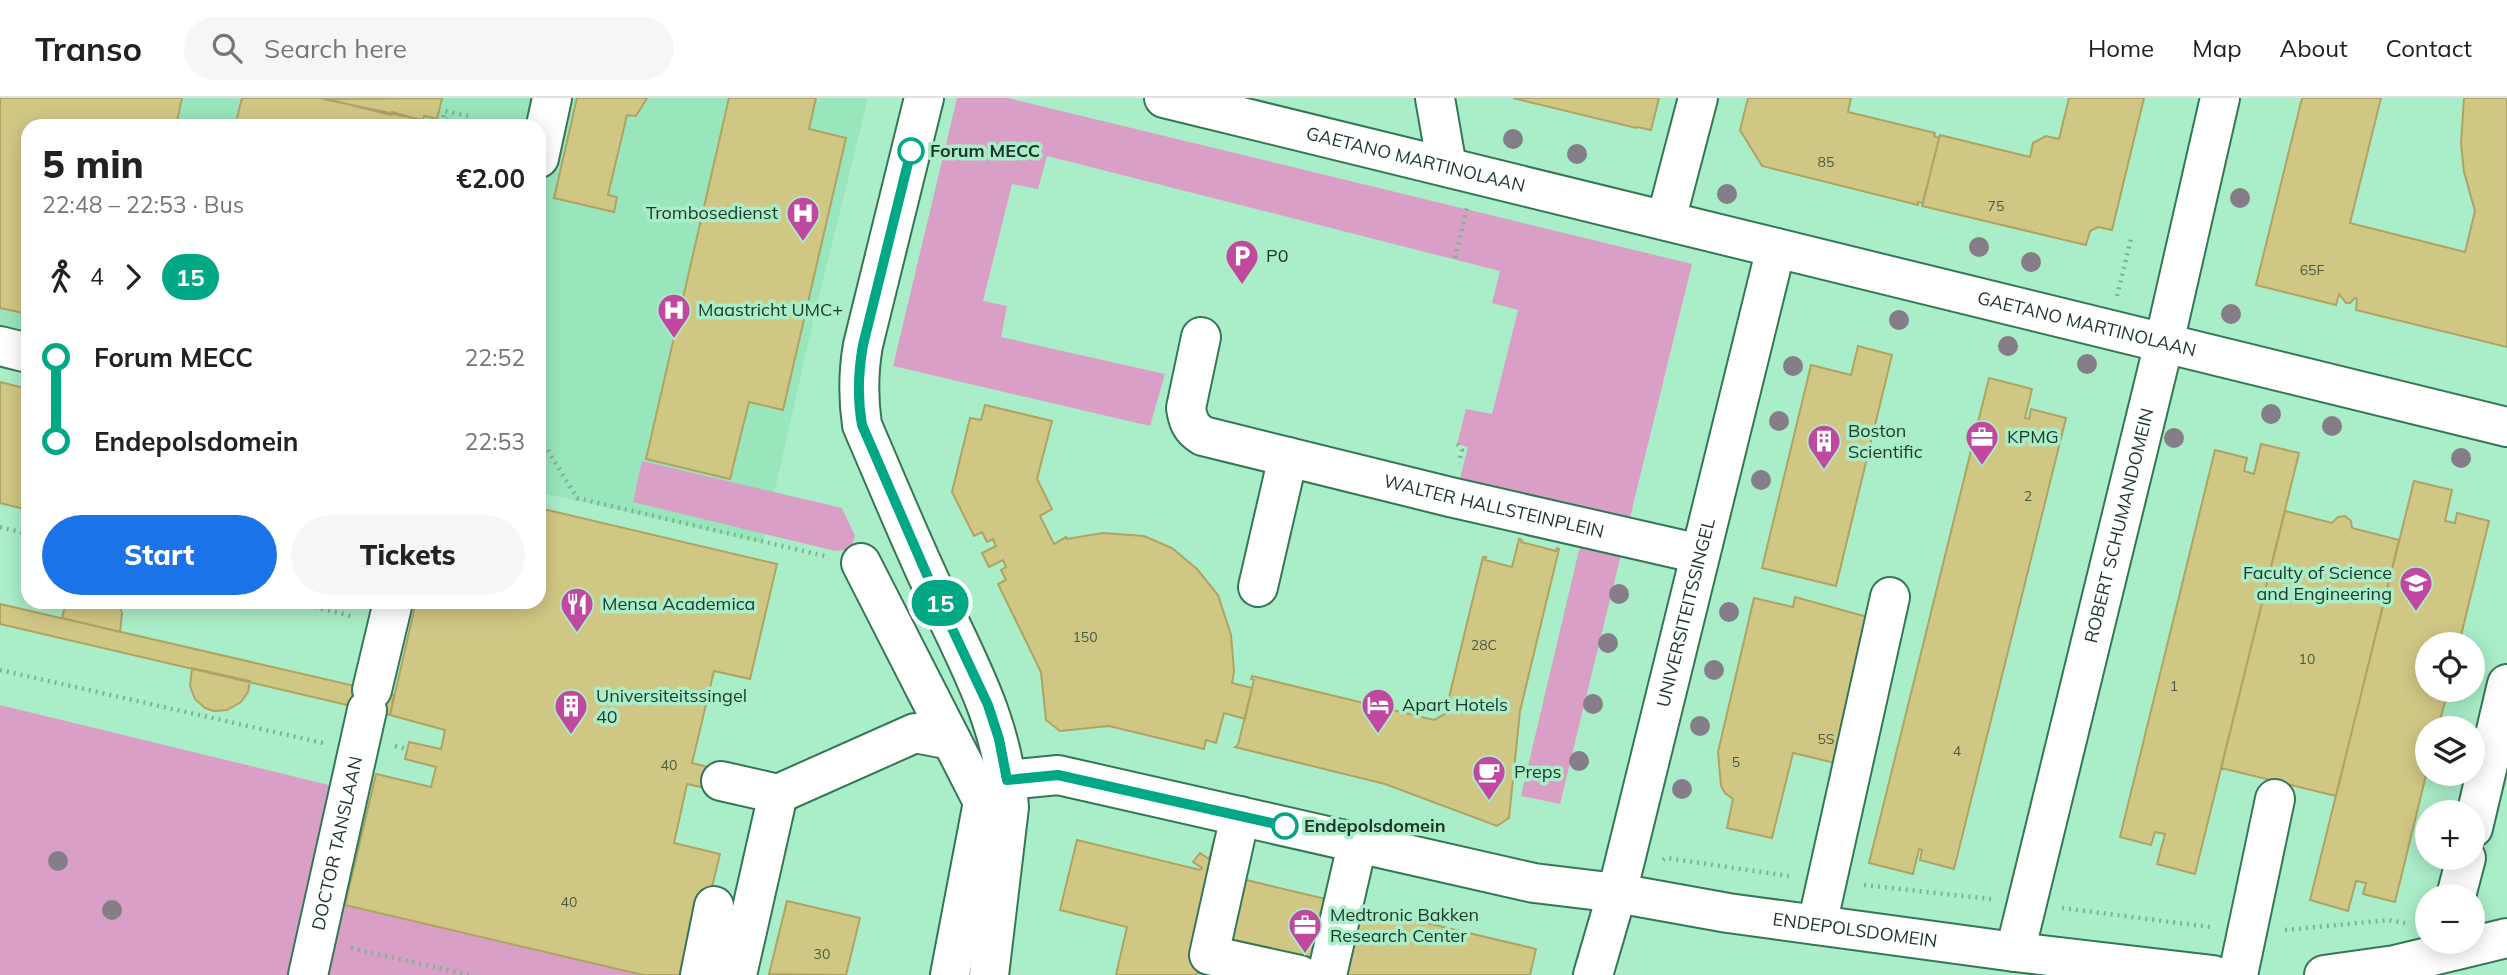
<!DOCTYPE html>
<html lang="en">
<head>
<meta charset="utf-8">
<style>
	body { margin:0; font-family:Mulish,sans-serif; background:#f6f6f6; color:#222; height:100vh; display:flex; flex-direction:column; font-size:26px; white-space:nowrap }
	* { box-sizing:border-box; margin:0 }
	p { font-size:23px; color:#767676 }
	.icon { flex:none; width:38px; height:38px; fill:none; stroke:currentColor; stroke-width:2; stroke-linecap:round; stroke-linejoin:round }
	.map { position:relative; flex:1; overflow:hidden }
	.details { position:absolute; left:21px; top:21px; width:525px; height:490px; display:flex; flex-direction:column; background:#fff; border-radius:21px; box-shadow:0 4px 18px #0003 }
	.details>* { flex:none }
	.badge { padding:0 14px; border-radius:23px; font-size:24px; line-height:46px }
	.controls { position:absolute; left:2415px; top:534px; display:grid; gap:14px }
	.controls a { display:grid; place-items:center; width:70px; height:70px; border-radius:50%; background:#fff; box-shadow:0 4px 18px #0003; font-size:35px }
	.map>.badge { position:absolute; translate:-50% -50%; box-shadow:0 0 0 4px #fff }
	.legs { display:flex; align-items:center; gap:10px; height:77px; padding:0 21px; font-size:23px }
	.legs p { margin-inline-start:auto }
	.summary { display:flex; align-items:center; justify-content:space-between; height:119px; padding:0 21px }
	h1 { font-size:38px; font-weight:800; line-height:52px }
	.button { display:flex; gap:14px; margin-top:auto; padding:14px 21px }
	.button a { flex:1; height:80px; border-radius:42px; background:#1a73e8; color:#fff; font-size:28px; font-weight:800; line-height:80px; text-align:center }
	.button a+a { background:#f6f6f6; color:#222 }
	ul { padding:0 21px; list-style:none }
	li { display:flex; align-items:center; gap:24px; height:84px; font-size:26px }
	li i { display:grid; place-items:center; width:10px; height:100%; margin:0 9px; background:currentColor }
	li i::after { content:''; width:18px; height:18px; margin:-9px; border:5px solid; border-radius:50%; background:#fff }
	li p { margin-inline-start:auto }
	li:first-child i { background:linear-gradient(#0000 50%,currentColor 0) }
	li:last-child i { background:linear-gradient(currentColor 50%,#0000 0) }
	header { display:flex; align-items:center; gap:42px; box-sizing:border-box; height:98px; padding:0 35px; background:#fff; border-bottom:2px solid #e0e0e0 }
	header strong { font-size:33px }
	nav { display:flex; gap:38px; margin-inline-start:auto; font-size:24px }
	.search { width:490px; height:63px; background:#f6f6f6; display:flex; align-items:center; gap:18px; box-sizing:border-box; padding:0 24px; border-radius:38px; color:#767676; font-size:26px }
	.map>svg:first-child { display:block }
	.built { fill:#99e5bc }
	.green { fill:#da9fc6 }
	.building { fill:#d1c785; stroke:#aea363; stroke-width:2 }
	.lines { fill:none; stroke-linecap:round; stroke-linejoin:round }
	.minor-casing { stroke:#347756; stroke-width:42 }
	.path { stroke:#7cb395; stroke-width:4.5; stroke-dasharray:2 5; stroke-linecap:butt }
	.minor { stroke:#fff; stroke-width:38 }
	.tree { fill:#857d88 }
	.line-1-casing { stroke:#fff; stroke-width:16 }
	.line-1 { stroke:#00a886; stroke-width:10 }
	.stop-1-dot { fill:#fff; stroke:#00a886; stroke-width:3.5 }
	.labels { text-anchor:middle; stroke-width:7; stroke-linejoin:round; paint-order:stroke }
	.number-label { font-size:14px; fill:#495b40 }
	.stop-label { font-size:18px; font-weight:bold; fill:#1c3729; stroke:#aaeec9; text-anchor:start }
	.street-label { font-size:18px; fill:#1c3729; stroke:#aaeec9 }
	.poi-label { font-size:18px; fill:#1c3729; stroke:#aaeec9; text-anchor:start }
</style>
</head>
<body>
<header>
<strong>Transo</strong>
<div class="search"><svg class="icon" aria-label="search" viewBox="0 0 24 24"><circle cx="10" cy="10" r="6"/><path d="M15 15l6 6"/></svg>Search here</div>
<nav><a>Home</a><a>Map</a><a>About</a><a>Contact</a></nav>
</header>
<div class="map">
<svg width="2507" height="877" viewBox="0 0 2507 877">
	<rect width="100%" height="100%" fill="#aaeec9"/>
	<!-- built -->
	<path class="built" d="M0,0H868L814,219L763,445L539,394V28H28V272L0,265Z"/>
	<!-- green -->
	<path class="green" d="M957,0H1008L1692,166L1560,706L1521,698L1587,418L1458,388L1468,349L1457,346L1466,311L1492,316L1518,212L1492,205L1500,173L1047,58L1038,91L1012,86L983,203L1007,208L1001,239L1165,276L1150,328L893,268Z
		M642,363L842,410L855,438L852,448L845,452L835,453L633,404Z
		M0,607L333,688L287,877H0Z
		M337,804L660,877H321Z"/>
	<!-- building -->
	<path class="building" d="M0,0H182L176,28H28V216L0,210Z
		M242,0H323L391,17L392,14L441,28H235Z
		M442,0L437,21L424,18L423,22L323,1Z
		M577,0H647L636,18L627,17L608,97L617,99L614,114L554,100Z
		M729,0H816L809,31L846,40L783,312L749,304L730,381L646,361Z
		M1513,0H1659L1651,32L1637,29L1636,30Z
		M1748,0H1851L1848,14L1935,35L1934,38L1939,40L1923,105L1918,104V107L1762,68L1740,32Z
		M2069,0H2144L2112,132L2098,129L2090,133L2086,147L1922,108L1940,37L2030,59L2033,45L2046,38L2059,41Z
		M2302,0H2381L2350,125L2465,154L2475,113L2464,74L2461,46L2464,0H2507V249L2356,212L2357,201L2355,200L2350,205H2346L2339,196L2336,207L2256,187Z
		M1858,248L1892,257L1836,488L1762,470L1811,267L1851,277Z
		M1989,280L2032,291L2025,320L2029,321L2031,311L2066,320L1954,771L1920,762L1922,752L1919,751L1913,776L1869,765Z
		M0,284L28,291V412L0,405Z
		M985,307L1052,323L1037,381L1052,411L1040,418L1054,446L1066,439L1067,441L1103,435L1144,438L1172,450L1197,471L1218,497L1231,537L1234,573L1232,585L1252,590L1245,621L1224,615L1216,645L1206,642L1204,651L1109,628L1060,633L1046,622L1041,574L998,486L1006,482L1001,472L1006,469L1003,462L989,469L982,455L996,448L993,441L987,444L982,434L974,438L952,394L970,320L981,322Z
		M2261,346L2299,355L2195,776L2157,766L2165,736L2155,734L2151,747L2120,739L2215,352L2247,360L2244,373L2254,376Z
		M2414,383L2452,392L2445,423L2455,425L2457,415L2489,423L2459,546H2427V592H2448L2438,630H2427V673L2395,804L2363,796L2366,785L2356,783L2348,813L2310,802Z
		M539,410L777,466L750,581L714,573L692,665L724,673L719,693L687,686L674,745L720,756L711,793L704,791L683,877H643L345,807L376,676L431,689L436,669L405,661L409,644L441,651L445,632L390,617L416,504H539Z
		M2285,413L2332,425L2338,419L2345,418L2351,423L2352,430L2399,442L2336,698L2221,670Z
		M1519,441L1522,442L1521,444L1556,453L1557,450L1559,451L1520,613L1509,720L1497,728L1385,686L1235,649L1238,647L1254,582L1251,581L1252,578L1434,622L1445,616L1483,459H1486L1485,462L1512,469Z
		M1795,499L1882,523L1848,668L1793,655L1772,740L1727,730L1733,701L1725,695L1721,688L1718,654L1754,500L1793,509Z
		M66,504H118L122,515L120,534L62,520Z
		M0,506L394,597L390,617L0,526Z
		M192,570L250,583L248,594L241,604L227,612L214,613L205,610L195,601L190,588Z
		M1077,742L1200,772L1202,770L1193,764L1200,755L1209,761L1214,742L1228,745L1221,776L1536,851L1530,877H1329L1204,847L1197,877H1116L1127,829L1060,812Z
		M787,803L860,820L846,877L769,876Z"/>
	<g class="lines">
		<defs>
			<g id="minor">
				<path d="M924,0L863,247C858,275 858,299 862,327C884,378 905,429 928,479C963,556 1004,622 1009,709L989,877"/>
				<path id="s1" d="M1164,0L2507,329"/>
				<path d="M1435,0L1447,69"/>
				<path d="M539,60L552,0"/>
				<path d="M1666,122L1698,0"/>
				<path id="s2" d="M1201,239L1186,310C1188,323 1191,331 1203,338L1450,399L1700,456"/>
				<path d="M0,248L28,255"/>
				<path d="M861,465L983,704L950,877"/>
				<path d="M1258,489L1288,359"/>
				<path d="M372,592L393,504"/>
				<path id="s3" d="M1008,682L1058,677L1534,785L1617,795L1728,815L2015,854L2213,877"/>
				<path d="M721,683L778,696L737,877"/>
				<path d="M778,696L915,635L951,642"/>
				<path d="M1240,718L1209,857L1300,877"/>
				<path d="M2473,730L2507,586"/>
				<path d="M2456,798L2466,760"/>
				<path d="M1817,827L1890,499"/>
				<path id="s4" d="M2015,854L2164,245L2220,0"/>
				<path id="s5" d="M308,877L367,612"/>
				<path d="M700,877L714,808"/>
				<path d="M1327,877L1357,747L1355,744"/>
				<path id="s6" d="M1593,877L1617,795L1776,150"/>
				<path d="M2238,877L2275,701"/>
				<path d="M2324,877L2395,867L2507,840"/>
			</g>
		</defs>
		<!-- minor casing -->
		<use href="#minor" class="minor-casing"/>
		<!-- path -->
		<path class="path" d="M468,18L445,13L443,21L475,28
			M1455,160L1467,110
			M2117,198L2131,141
			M539,342L542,343L577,400L825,458
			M1457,346L1462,352L1459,365
			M0,429L28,436
			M294,504L351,518
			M0,572L323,645
			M395,648L407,651
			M1663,762L1666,760L1789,778
			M1864,787L1991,801
			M2062,810L2210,829
			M2285,832L2389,822L2405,825
			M351,850L469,877"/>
		<!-- minor -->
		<use href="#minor" class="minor"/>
	</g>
	<!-- trees -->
	<g class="tree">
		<circle cx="1513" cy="41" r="10"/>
		<circle cx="1577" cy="56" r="10"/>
		<circle cx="1727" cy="96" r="10"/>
		<circle cx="2240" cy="100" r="10"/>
		<circle cx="1979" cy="149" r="10"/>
		<circle cx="2031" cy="164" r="10"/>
		<circle cx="2231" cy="216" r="10"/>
		<circle cx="1899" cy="222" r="10"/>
		<circle cx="2008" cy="248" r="10"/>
		<circle cx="2087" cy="266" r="10"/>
		<circle cx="1793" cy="268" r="10"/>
		<circle cx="2271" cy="316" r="10"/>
		<circle cx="1779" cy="323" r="10"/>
		<circle cx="2332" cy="328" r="10"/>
		<circle cx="2174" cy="340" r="10"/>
		<circle cx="2461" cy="360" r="10"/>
		<circle cx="1761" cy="382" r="10"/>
		<circle cx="1619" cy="496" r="10"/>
		<circle cx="1729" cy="514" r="10"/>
		<circle cx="1608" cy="545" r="10"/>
		<circle cx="1714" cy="572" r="10"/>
		<circle cx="1593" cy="606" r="10"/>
		<circle cx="1700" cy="628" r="10"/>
		<circle cx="1579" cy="663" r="10"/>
		<circle cx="1682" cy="691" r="10"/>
		<circle cx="58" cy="763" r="10"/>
		<circle cx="112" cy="812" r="10"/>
	</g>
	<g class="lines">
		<defs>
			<path id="line-1" d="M911,53L863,247C858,275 857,299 862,327L927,477L988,607L999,641L1007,682L1058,677L1285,728"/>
		</defs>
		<!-- line-1 casing -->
		<use href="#line-1" class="line-1-casing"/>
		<!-- line-1 -->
		<use href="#line-1" class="line-1"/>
	</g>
	<!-- icons -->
	<defs>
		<symbol id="hospital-pin" viewBox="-11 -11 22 30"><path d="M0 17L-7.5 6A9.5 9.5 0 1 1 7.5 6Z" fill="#c0499f" stroke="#aaeec9"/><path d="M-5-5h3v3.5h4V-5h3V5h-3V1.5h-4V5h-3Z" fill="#fff"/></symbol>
		<symbol id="parking-pin" viewBox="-11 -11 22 30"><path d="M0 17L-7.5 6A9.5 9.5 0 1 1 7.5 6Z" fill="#c0499f" stroke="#aaeec9"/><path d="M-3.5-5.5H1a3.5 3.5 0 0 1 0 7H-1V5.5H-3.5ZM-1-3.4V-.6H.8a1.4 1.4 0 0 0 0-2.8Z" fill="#fff"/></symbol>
		<symbol id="office-pin" viewBox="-11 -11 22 30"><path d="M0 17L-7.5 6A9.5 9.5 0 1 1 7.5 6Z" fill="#c0499f" stroke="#aaeec9"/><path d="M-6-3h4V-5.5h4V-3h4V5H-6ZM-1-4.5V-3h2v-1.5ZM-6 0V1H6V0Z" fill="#fff"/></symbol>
		<symbol id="building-pin" viewBox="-11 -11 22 30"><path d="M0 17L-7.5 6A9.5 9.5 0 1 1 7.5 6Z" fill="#c0499f" stroke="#aaeec9"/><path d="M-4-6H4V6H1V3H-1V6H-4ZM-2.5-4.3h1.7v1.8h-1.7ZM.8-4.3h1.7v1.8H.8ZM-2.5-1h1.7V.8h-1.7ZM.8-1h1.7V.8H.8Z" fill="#fff"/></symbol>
		<symbol id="university-pin" viewBox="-11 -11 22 30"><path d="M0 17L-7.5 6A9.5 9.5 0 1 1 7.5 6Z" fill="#c0499f" stroke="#aaeec9"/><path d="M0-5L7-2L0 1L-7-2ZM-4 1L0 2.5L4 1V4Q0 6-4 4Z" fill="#fff"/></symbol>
		<symbol id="restaurant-pin" viewBox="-11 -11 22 30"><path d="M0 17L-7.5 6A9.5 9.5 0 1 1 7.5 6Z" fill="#c0499f" stroke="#aaeec9"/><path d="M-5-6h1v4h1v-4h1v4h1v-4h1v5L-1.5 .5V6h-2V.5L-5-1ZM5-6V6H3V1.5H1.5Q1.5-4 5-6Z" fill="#fff"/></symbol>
		<symbol id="hotel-pin" viewBox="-11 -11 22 30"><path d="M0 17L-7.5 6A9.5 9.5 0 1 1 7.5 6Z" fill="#c0499f" stroke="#aaeec9"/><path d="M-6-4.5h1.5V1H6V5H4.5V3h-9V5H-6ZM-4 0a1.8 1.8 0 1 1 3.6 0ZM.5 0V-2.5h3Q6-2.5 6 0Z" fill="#fff"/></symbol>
		<symbol id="cafe-pin" viewBox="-11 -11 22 30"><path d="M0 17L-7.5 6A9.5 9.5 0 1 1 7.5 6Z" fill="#c0499f" stroke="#aaeec9"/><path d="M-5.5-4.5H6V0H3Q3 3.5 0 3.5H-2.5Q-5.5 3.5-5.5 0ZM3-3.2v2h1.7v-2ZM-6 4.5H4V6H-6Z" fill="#fff"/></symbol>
	</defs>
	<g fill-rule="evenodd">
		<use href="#hospital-pin" x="784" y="96" width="38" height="52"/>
		<use href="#parking-pin" x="1223" y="139" width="38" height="52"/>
		<use href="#hospital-pin" x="655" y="193" width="38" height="52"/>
		<use href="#office-pin" x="1963" y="320" width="38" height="52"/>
		<use href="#building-pin" x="1805" y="324" width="38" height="52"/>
		<use href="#university-pin" x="2397" y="466" width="38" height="52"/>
		<use href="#restaurant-pin" x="558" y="487" width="38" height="52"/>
		<use href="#hotel-pin" x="1359" y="588" width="38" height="52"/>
		<use href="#building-pin" x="552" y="589" width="38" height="52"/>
		<use href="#cafe-pin" x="1470" y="655" width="38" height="52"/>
		<use href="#office-pin" x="1286" y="808" width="38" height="52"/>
	</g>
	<!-- markers -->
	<g class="stop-1-dot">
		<circle cx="911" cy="53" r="12"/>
		<circle cx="1285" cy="728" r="12"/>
	</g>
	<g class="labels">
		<!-- number labels -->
		<g class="number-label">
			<text x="1826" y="69">85</text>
			<text x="1996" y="113">75</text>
			<text x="2312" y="177">65F</text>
			<text x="2028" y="403">2</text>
			<text x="1085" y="544">150</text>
			<text x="1484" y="552">28C</text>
			<text x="2307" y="566">10</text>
			<text x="2174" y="593">1</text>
			<text x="1826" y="646">5S</text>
			<text x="1957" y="658">4</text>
			<text x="1736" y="669">5</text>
			<text x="669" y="672">40</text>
			<text x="569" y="809">40</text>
			<text x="822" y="861">30</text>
		</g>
		<!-- stop labels -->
		<g class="stop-label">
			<text x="930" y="59">Forum MECC</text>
			<text x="1304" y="734">Endepolsdomein</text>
		</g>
		<!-- street labels -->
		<g class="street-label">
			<text dy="6" stroke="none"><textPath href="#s1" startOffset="259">GAETANO MARTINOLAAN</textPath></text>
			<text dy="6" stroke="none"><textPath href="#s1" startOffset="950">GAETANO MARTINOLAAN</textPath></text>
			<text dy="6" stroke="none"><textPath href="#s2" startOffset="406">WALTER HALLSTEINPLEIN</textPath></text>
			<text dy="6" stroke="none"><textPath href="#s4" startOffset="439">ROBERT SCHUMANDOMEIN</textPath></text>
			<text dy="6" stroke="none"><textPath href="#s6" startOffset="374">UNIVERSITEITSSINGEL</textPath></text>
			<text dy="6" stroke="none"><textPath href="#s5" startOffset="135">DOCTOR TANSLAAN</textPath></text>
			<text dy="6" stroke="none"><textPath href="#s3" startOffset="863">ENDEPOLSDOMEIN</textPath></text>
		</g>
		<!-- poi labels -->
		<g class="poi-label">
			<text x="778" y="121" text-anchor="end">Trombosedienst</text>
			<text x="1266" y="164">P0</text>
			<text x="698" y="218">Maastricht UMC+</text>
			<text x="1848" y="339">Boston<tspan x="1848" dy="21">Scientific</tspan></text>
			<text x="2007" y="345">KPMG</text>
			<text x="2392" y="481" text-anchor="end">Faculty of Science<tspan x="2392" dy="21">and Engineering</tspan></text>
			<text x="602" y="512">Mensa Academica</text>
			<text x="596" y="604">Universiteitssingel<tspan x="596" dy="21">40</tspan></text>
			<text x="1402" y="613">Apart Hotels</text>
			<text x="1514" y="680">Preps</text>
			<text x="1330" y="823">Medtronic Bakken<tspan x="1330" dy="21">Research Center</tspan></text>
		</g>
	</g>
</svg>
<div class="controls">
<a><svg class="icon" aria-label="locate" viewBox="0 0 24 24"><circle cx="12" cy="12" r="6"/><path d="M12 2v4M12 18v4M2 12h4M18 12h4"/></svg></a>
<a><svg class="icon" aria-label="layers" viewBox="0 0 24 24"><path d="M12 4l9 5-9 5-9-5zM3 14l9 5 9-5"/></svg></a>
<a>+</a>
<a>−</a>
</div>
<b class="badge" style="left:940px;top:505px;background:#00a886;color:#fff">15</b>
<section class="details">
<div class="summary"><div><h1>5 min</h1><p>22:48 – 22:53 · Bus</p></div><b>€2.00</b></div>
<div class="legs"><svg class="icon" aria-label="walk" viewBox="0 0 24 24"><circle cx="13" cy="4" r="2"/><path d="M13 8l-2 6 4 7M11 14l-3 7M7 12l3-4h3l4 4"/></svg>4<svg class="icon" aria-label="forward" viewBox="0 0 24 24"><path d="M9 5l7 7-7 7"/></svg><b class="badge" style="background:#00a886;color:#fff">15</b></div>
<ul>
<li><i style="color:#00a886"></i><b>Forum MECC</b><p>22:52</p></li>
<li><i style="color:#00a886"></i><b>Endepolsdomein</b><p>22:53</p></li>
</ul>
<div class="button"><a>Start</a><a>Tickets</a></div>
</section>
</div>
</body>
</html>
